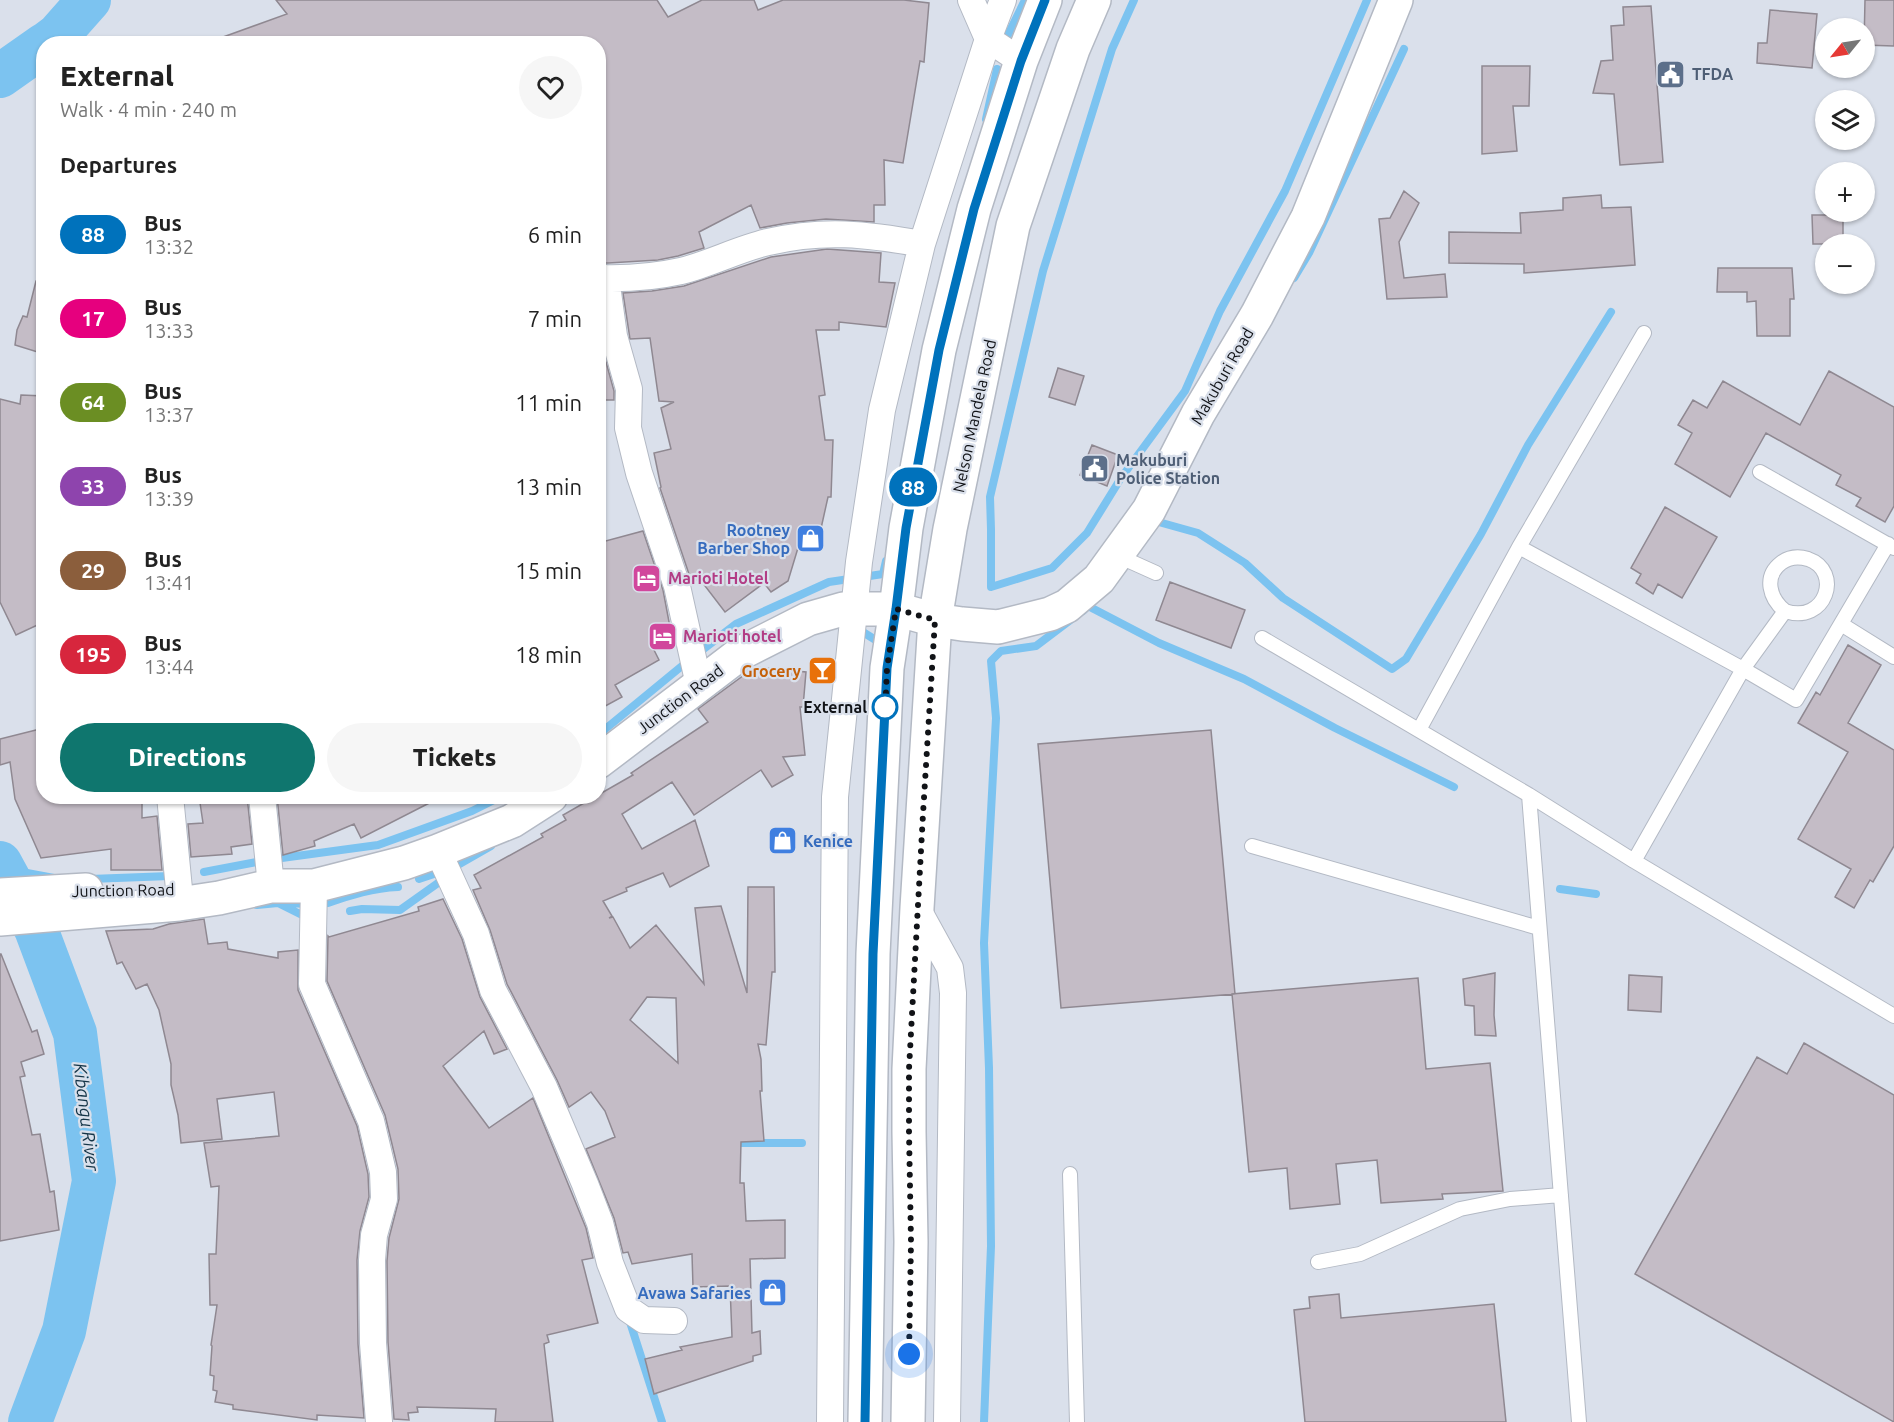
<!DOCTYPE html>
<html lang="en">
<head>
<meta charset="utf-8">
<style>
	body { margin:0; font-family:Ubuntu,sans-serif; background:#f6f6f6; color:#222; height:100vh; display:flex; flex-direction:column; font-size:22px; white-space:nowrap }
	* { box-sizing:border-box; margin:0 }
	p { font-size:20px; color:#767676 }
	.icon { flex:none; width:33px; height:33px; fill:none; stroke:currentColor; stroke-width:2; stroke-linecap:round; stroke-linejoin:round }
	.map { position:relative; flex:1; overflow:hidden }
	.side { position:absolute; left:36px; top:36px; width:570px; height:768px; display:flex; flex-direction:column; background:#fff; border-radius:24px; box-shadow:0 2px 4px #0004 }
	.side>* { flex:none }
	.badge { padding:0 12px; border-radius:20px; font-size:21px; line-height:39px }
	.needle { width:39px; rotate:240deg }
	.controls { position:absolute; left:1815px; top:18px; display:grid; gap:12px }
	.controls a { display:grid; place-items:center; width:60px; height:60px; border-radius:50%; background:#fff; box-shadow:0 2px 4px #0004; font-size:30px }
	.you { position:absolute; width:30px; height:30px; margin:-15px; border:4px solid #fff; border-radius:50%; background:#1a73e8; box-shadow:0 0 0 9px #1a73e833 }
	.map>.badge { position:absolute; translate:-50% -50%; box-shadow:0 0 0 3px #fff }
	h2 { padding:0 24px; font-size:22px; line-height:54px }
	.round { display:grid; place-items:center; flex:none; width:63px; height:63px; border-radius:32px; background:#f6f6f6 }
	.summary { display:flex; align-items:center; justify-content:space-between; height:102px; padding:0 24px }
	h1 { font-size:28px; font-weight:800; line-height:45px }
	.button { display:flex; gap:12px; margin-top:auto; padding:12px 24px }
	.button a { flex:1; height:69px; border-radius:36px; background:#0f766e; color:#fff; font-size:24px; font-weight:800; line-height:69px; text-align:center }
	.button a+a { background:#f6f6f6; color:#222 }
	ul { padding:0; list-style:none }
	li { display:flex; align-items:center; gap:18px; height:84px; padding:0 24px }
	li div { flex:1 }
	li b { display:block; font-size:22px }
	li em { font-style:normal }
	li .badge { min-width:66px; font-weight:700; text-align:center }
	.map>svg:first-child { display:block }
	.lines { fill:none; stroke-linecap:round; stroke-linejoin:round }
	.stream { stroke:#7cc3f0; stroke-width:8 }
	.river { stroke:#7cc3f0; stroke-width:44 }
	.building { fill:#c4bcc6; stroke:#8f8891; stroke-width:1.5; fill-rule:evenodd }
	.lane-casing { stroke:#b3b9c4; stroke-width:16 }
	.street-casing { stroke:#b3b9c4; stroke-width:28 }
	.secondary-casing { stroke:#b3b9c4; stroke-width:36 }
	.primary-casing { stroke:#b3b9c4; stroke-width:36 }
	.lane { stroke:#fff; stroke-width:14 }
	.street { stroke:#fff; stroke-width:26 }
	.secondary { stroke:#fff; stroke-width:33 }
	.primary { stroke:#fff; stroke-width:33 }
	.line-casing { stroke:#fff; stroke-width:14 }
	.line { stroke:#0072bc; stroke-width:9 }
	.walk { stroke:#111317; stroke-width:6; stroke-dasharray:0 10.8 }
	.stop-dot { fill:#fff; stroke:#0072bc; stroke-width:3 }
	.labels { text-anchor:middle; stroke-width:4.5; stroke-linejoin:round; paint-order:stroke }
	.service-label { font-size:16px; font-weight:bold; fill:#4e5e75; stroke:#dae0eb; text-anchor:start }
	.street-label { font-size:16px; fill:#111317; stroke:#dae0eb }
	.shop-label { font-size:16px; font-weight:bold; fill:#366cbe; stroke:#dae0eb; text-anchor:end }
	.hotel-label { font-size:16px; font-weight:bold; fill:#b23c85; stroke:#dae0eb; text-anchor:start }
	.food-label { font-size:16px; font-weight:bold; fill:#c56008; stroke:#dae0eb; text-anchor:end }
	.stop-label { font-size:16px; font-weight:bold; fill:#111317; stroke:#dae0eb; text-anchor:end }
	.water-label { font-size:18px; font-style:italic; fill:#143447; stroke:#dae0eb }
</style>
</head>
<body>
<div class="map">
<svg width="1894" height="1422" viewBox="0 0 1894 1422">
	<rect width="100%" height="100%" fill="#dae0eb"/>
	<g class="lines">
		<!-- stream -->
		<path class="stream" d="M1134,0L1112,49L1043,271L990,497L991,529V587L1052,568L1087,533L1121,478L1185,391L1220,311L1285,191L1367,0
			M1007,37L1025,0
			M986,119L997,69
			M1294,278L1309,253L1404,49
			M1155,521L1198,533L1245,563L1283,598L1392,669L1406,659L1481,534L1528,445L1611,312
			M1083,611L1088,606L1159,643L1244,679L1335,728L1454,787
			M858,629L882,644
			M697,654L736,624L829,582L883,574L886,561
			M598,735L688,661
			M456,866L491,846
			M0,868L54,878
			M204,872L267,860L378,845L472,811L502,796
			M90,879L170,876
			M419,879L437,873
			M1560,889L1596,894
			M284,903L309,904
			M328,903C351,895 373,888 398,887
			M257,905L278,903L306,917
			M350,911L362,909L400,910L438,883H447
			M732,1143H802
			M629,1319L662,1422
			M984,1422L991,1246L989,1068L984,943L996,718L991,661L1001,651L1036,646L1073,618"/>
		<!-- river -->
		<path class="river" d="M46,44L58,35L89,0
			M0,76L44,45
			M0,863L36,929L75,1033L94,1181L64,1331L30,1422"/>
	</g>
	<!-- building -->
	<path class="building" d="M276,0H657L668,17L702,0H754L758,10L783,0H904L929,3L924,62L920,61L903,163L884,160L885,205H874V222L826,219L787,223L760,228L751,205L699,232L704,248L678,256L658,260L608,263H598V44H213L212,41L287,14Z
		M1865,0H1894V46L1864,45Z
		M1651,6L1663,162L1620,165L1614,94L1593,93L1601,61L1613,60L1611,26L1624,25L1623,7Z
		M1770,10L1817,14L1812,68L1757,63L1758,43H1767Z
		M1482,66H1530L1529,106H1513L1517,151L1482,154Z
		M1404,191L1419,203L1399,242L1404,278L1445,274L1447,297L1387,299L1379,219L1390,218Z
		M1601,195L1602,208L1631,207L1635,265L1524,273V264L1449,263V232L1521,233L1520,213L1563,210V198Z
		M1812,215H1843V244H1813Z
		M827,249L881,253L879,282L895,283L886,327L839,322V330H816L825,395L819,396L825,440H833L831,497H828L818,542L801,538L788,581L771,592L764,583L725,612L699,578L692,583L660,488L661,487L654,453L671,449L661,408L674,402L659,401L650,338L630,339L623,293L652,291L684,286L771,257Z
		M1718,268H1792L1794,299H1790V336H1757L1756,301L1747,302V292H1717Z
		M36,281L44,282V354L15,345L17,330L23,316L27,317Z
		M598,333L614,391V400H598Z
		M1058,368L1084,376L1075,405L1049,397Z
		M1829,371L1894,407V506L1885,522L1856,506L1861,498L1836,485L1841,475L1766,433L1730,497L1675,464L1692,433L1678,425L1693,400L1707,408L1723,381L1800,425Z
		M21,395L44,396V622L16,635L0,602V399L20,404Z
		M1092,445L1118,455L1107,486L1080,475Z
		M1665,507L1717,537L1682,598L1658,584L1653,594L1636,583L1641,574L1631,568Z
		M643,531L663,590L673,643L653,648L659,660L615,685L622,697L598,710V543Z
		M1170,582L1245,610L1231,648L1156,620Z
		M1848,645L1881,665L1848,723L1894,750V846L1873,882L1870,880L1854,908L1835,897L1851,869L1798,839L1848,752L1798,723L1816,692L1820,695Z
		M755,667L806,672L803,707H800L805,755L783,757L793,775L772,787L761,770L694,815L672,782L622,814L642,849L695,820L709,866L670,887L663,873L626,888L627,891L603,901L612,916L609,918L613,917L630,948L656,925L704,984L695,908L721,906L747,993L748,887H774L775,972H772L766,1045L758,1044L761,1059L762,1091H760L764,1141L741,1142L740,1183H744L746,1221L785,1220V1258L750,1259L752,1333L760,1331L761,1354L753,1356V1361L654,1394L645,1359L682,1350L680,1347L732,1337L730,1286L693,1287L692,1254L632,1264L628,1252L623,1253L614,1218L586,1149L615,1137L605,1111L591,1092L569,1107L557,1080L507,984L490,930L473,890L481,888L474,875L543,837L541,834L566,820L563,815L633,775L631,773L708,722L698,709ZM647,997L676,998L678,1063L630,1020Z
		M44,728V796H142V818L157,816L162,870H111V849L41,858L15,799L10,762L0,765V739Z
		M1211,730L1235,994L1061,1008L1038,744Z
		M199,796H247L252,844L231,847L232,854L191,857L188,824L203,823Z
		M277,796H443L361,838L354,824L314,841L315,846L283,855Z
		M443,899L462,939L480,997L507,1049L494,1054L484,1031L443,1066L489,1128L533,1098L586,1228L593,1258L582,1260L598,1323L547,1335L549,1342L544,1344L553,1422H495L496,1409L417,1407L418,1412L408,1413L409,1420L394,1419L388,1342L387,1261L389,1238L399,1199L398,1169L385,1115L327,981L328,936L329,937L419,911L418,907Z
		M204,919L208,944L227,942L228,949L278,958V952L298,950V990L357,1126L368,1174L369,1197L360,1231L357,1260L358,1344L364,1418L317,1415V1420L233,1409V1405L215,1402L217,1391L213,1390L214,1376L210,1375L212,1346L211,1345L217,1305H210L209,1254H216L219,1186L211,1187L204,1143L279,1136L274,1092L217,1099L222,1139L181,1143L178,1115L171,1085V1064L159,1010L147,984L136,989L122,962L117,964L106,931L153,929L169,924Z
		M0,954H1L32,1032L37,1030L44,1054L21,1062L25,1076L20,1077L32,1135L40,1134L50,1192L54,1191L59,1230L0,1241Z
		M1495,973L1494,1015L1496,1036L1475,1035L1474,1006L1465,1005L1463,979Z
		M1629,975L1662,977L1661,1012L1628,1010Z
		M1418,978L1426,1069L1490,1063L1503,1191L1442,1194L1443,1199L1381,1203L1377,1160L1336,1164L1340,1204L1290,1209L1287,1168L1249,1172L1232,994Z
		M1804,1043L1894,1095V1422L1635,1274L1757,1057L1787,1074Z
		M1339,1294L1341,1318L1494,1304L1506,1422H1305L1294,1310L1310,1308L1309,1297Z"/>
	<g class="lines">
		<defs>
			<path id="lane" d="M1760,472L1894,548
				M1519,547L1743,669L1796,700L1888,544
				M1116,555L1156,573
				M1841,624L1894,657
				M1262,638L1529,795L1634,861L1894,1016
				M1419,730L1519,547L1644,333
				M1529,795L1579,1422
				M1252,846L1539,928
				M1634,861L1743,669L1785,611C1770,599 1763,577 1781,563C1789,557 1798,556 1808,559C1843,571 1826,625 1785,611
				M1070,1174L1077,1422
				M1318,1262L1360,1254L1460,1209L1510,1199L1561,1195"/>
			<path id="street" d="M971,0L988,39L1021,61
				M598,278C625,279 654,277 681,271C710,264 738,249 768,242C824,229 867,234 922,244
				M606,278L614,336L629,389L628,428L639,473L677,586L699,685
				M170,796L179,889
				M262,796L271,886
				M438,851L476,934L493,990L544,1087L585,1184L600,1223L610,1263L628,1309L644,1320L674,1321
				M314,886L312,984L371,1121L383,1172L384,1199L374,1235L372,1260L373,1343L379,1422
				M917,908L950,968L953,993L947,1422
				M830,1422L835,797L859,562L882,410L922,244L988,39L1003,0"/>
			<path id="secondary" d="M598,762L741,653L808,619L843,609H896L935,620L962,624L998,627L1050,614L1067,606L1099,579L1149,510L1198,414L1257,315L1308,217L1396,0
				M0,895L86,890
				M0,919L179,904L219,898L271,886H314L404,863L438,851L512,821L551,796"/>
			<path id="primary" d="M865,1422L873,954L887,668L896,609L906,528L939,350L974,209L1021,61L1045,0
				M908,1422L911,1242L909,1132V1069L917,908L935,620L950,529L1013,226L1073,49L1094,0"/>
		</defs>
		<!-- lane casing -->
		<use href="#lane" class="lane-casing"/>
		<!-- street casing -->
		<use href="#street" class="street-casing"/>
		<!-- secondary casing -->
		<use href="#secondary" class="secondary-casing"/>
		<!-- primary casing -->
		<use href="#primary" class="primary-casing"/>
		<!-- lane -->
		<use href="#lane" class="lane"/>
		<!-- street -->
		<use href="#street" class="street"/>
		<!-- secondary -->
		<use href="#secondary" class="secondary"/>
		<!-- primary -->
		<use href="#primary" class="primary"/>
	</g>
	<g class="lines">
		<defs>
			<path id="line" d="M865,1422L873,954L887,668L896,609L906,528L939,350L974,209L1021,61L1045,0"/>
		</defs>
		<!-- line casing -->
		<use href="#line" class="line-casing"/>
		<!-- line -->
		<use href="#line" class="line"/>
		<!-- walk -->
		<path class="walk" d="M885,707V716L887,668L896,609L935,620L923,814L909,1069V1132L911,1242L909,1354"/>
	</g>
	<!-- icons -->
	<defs>
		<symbol id="civic-square" viewBox="-11 -11 22 22"><rect x="-9" y="-9" width="18" height="18" rx="4" fill="#5c6f8a" stroke="#dae0eb"/><path d="M-.6-6.5H3V-4.5H.6V-3L4-1V1h2V6H-6V1h2V-1L-.6-3ZM-1.2 2.5V6h2.4V2.5Z" fill="#fff"/></symbol>
		<symbol id="shop-square" viewBox="-11 -11 22 22"><rect x="-9" y="-9" width="18" height="18" rx="4" fill="#3f7fe0" stroke="#dae0eb"/><path d="M-5-2.5h2.3a2.7 3.5 0 0 1 5.4 0H5L5.5 6h-11ZM-1.5-2.5h3a1.5 2.3 0 0 0-3 0Z" fill="#fff"/></symbol>
		<symbol id="hotel-square" viewBox="-11 -11 22 22"><rect x="-9" y="-9" width="18" height="18" rx="4" fill="#d1479c" stroke="#dae0eb"/><path d="M-6-4.5h1.5V1H6V5H4.5V3h-9V5H-6ZM-4 0a1.8 1.8 0 1 1 3.6 0ZM.5 0V-2.5h3Q6-2.5 6 0Z" fill="#fff"/></symbol>
		<symbol id="bar-square" viewBox="-11 -11 22 22"><rect x="-9" y="-9" width="18" height="18" rx="4" fill="#e8710a" stroke="#dae0eb"/><path d="M-6-5H6L.8 .8V4.5H3.5V6h-7V4.5H-.8V.8Z" fill="#fff"/></symbol>
	</defs>
	<g fill-rule="evenodd">
		<use href="#civic-square" x="1654" y="58" width="33" height="33"/>
		<use href="#civic-square" x="1078" y="452" width="33" height="33"/>
		<use href="#shop-square" x="794" y="522" width="33" height="33"/>
		<use href="#hotel-square" x="630" y="562" width="33" height="33"/>
		<use href="#hotel-square" x="646" y="620" width="33" height="33"/>
		<use href="#bar-square" x="806" y="654" width="33" height="33"/>
		<use href="#shop-square" x="766" y="824" width="33" height="33"/>
		<use href="#shop-square" x="756" y="1276" width="33" height="33"/>
	</g>
	<!-- markers -->
	<circle class="stop-dot" cx="885" cy="707" r="12"/>
	<g class="labels">
		<!-- service labels -->
		<g class="service-label">
			<text x="1692" y="80">TFDA</text>
			<text x="1116" y="466">Makuburi<tspan x="1116" dy="18">Police Station</tspan></text>
		</g>
		<!-- street labels -->
		<g class="street-label">
			<text transform="translate(1222 376) rotate(-60)" y="6">Makuburi Road</text>
			<text transform="translate(974 416) rotate(-78)" y="6">Nelson Mandela Road</text>
			<text transform="translate(680 699) rotate(-37)" y="6">Junction Road</text>
			<text transform="translate(123 890) rotate(-1)" y="6">Junction Road</text>
		</g>
		<!-- shop labels -->
		<g class="shop-label">
			<text x="790" y="536">Rootney<tspan x="790" dy="18">Barber Shop</tspan></text>
			<text x="803" y="847" text-anchor="start">Kenice</text>
			<text x="751" y="1299">Avawa Safaries</text>
		</g>
		<!-- hotel labels -->
		<g class="hotel-label">
			<text x="668" y="584">Marioti Hotel</text>
			<text x="683" y="642">Marioti hotel</text>
		</g>
		<!-- food labels -->
		<g class="food-label">
			<text x="801" y="677">Grocery</text>
		</g>
		<!-- stop labels -->
		<g class="stop-label">
			<text x="867" y="713">External</text>
		</g>
		<!-- water labels -->
		<g class="water-label">
			<text transform="translate(86 1117) rotate(83)" y="6">Kibangu River</text>
		</g>
	</g>
</svg>
<div class="controls">
<a><svg class="needle" viewBox="-14 -14 28 28"><path d="M0-13l5 13h-10z" fill="#e53935"/><path d="M0 13l5-13h-10z" fill="#767676"/></svg></a>
<a><svg class="icon" aria-label="layers" viewBox="0 0 24 24"><path d="M12 4l9 5-9 5-9-5zM3 14l9 5 9-5"/></svg></a>
<a>+</a>
<a>−</a>
</div>
<div class="you" style="left:909px;top:1354px"></div>
<b class="badge" style="left:913px;top:487px;background:#0072bc;color:#fff">88</b>
<section class="side">
<div class="summary"><div><h1>External</h1><p>Walk · 4 min · 240 m</p></div><a class="round"><svg class="icon" aria-label="heart" viewBox="0 0 24 24"><path d="M12 20l-8-8c-3-5 5-10 8-4 3-6 11-1 8 4z"/></svg></a></div>
<h2>Departures</h2>
<ul>
<li><span class="badge" style="background:#0072bc;color:#fff">88</span><div><b>Bus</b><p>13:32</p></div><em>6 min</em></li>
<li><span class="badge" style="background:#e6007e;color:#fff">17</span><div><b>Bus</b><p>13:33</p></div><em>7 min</em></li>
<li><span class="badge" style="background:#6b8e23;color:#fff">64</span><div><b>Bus</b><p>13:37</p></div><em>11 min</em></li>
<li><span class="badge" style="background:#8e44ad;color:#fff">33</span><div><b>Bus</b><p>13:39</p></div><em>13 min</em></li>
<li><span class="badge" style="background:#8b5e3c;color:#fff">29</span><div><b>Bus</b><p>13:41</p></div><em>15 min</em></li>
<li><span class="badge" style="background:#d7263d;color:#fff">195</span><div><b>Bus</b><p>13:44</p></div><em>18 min</em></li>
</ul>
<div class="button"><a>Directions</a><a>Tickets</a></div>
</section>
</div>
</body>
</html>
